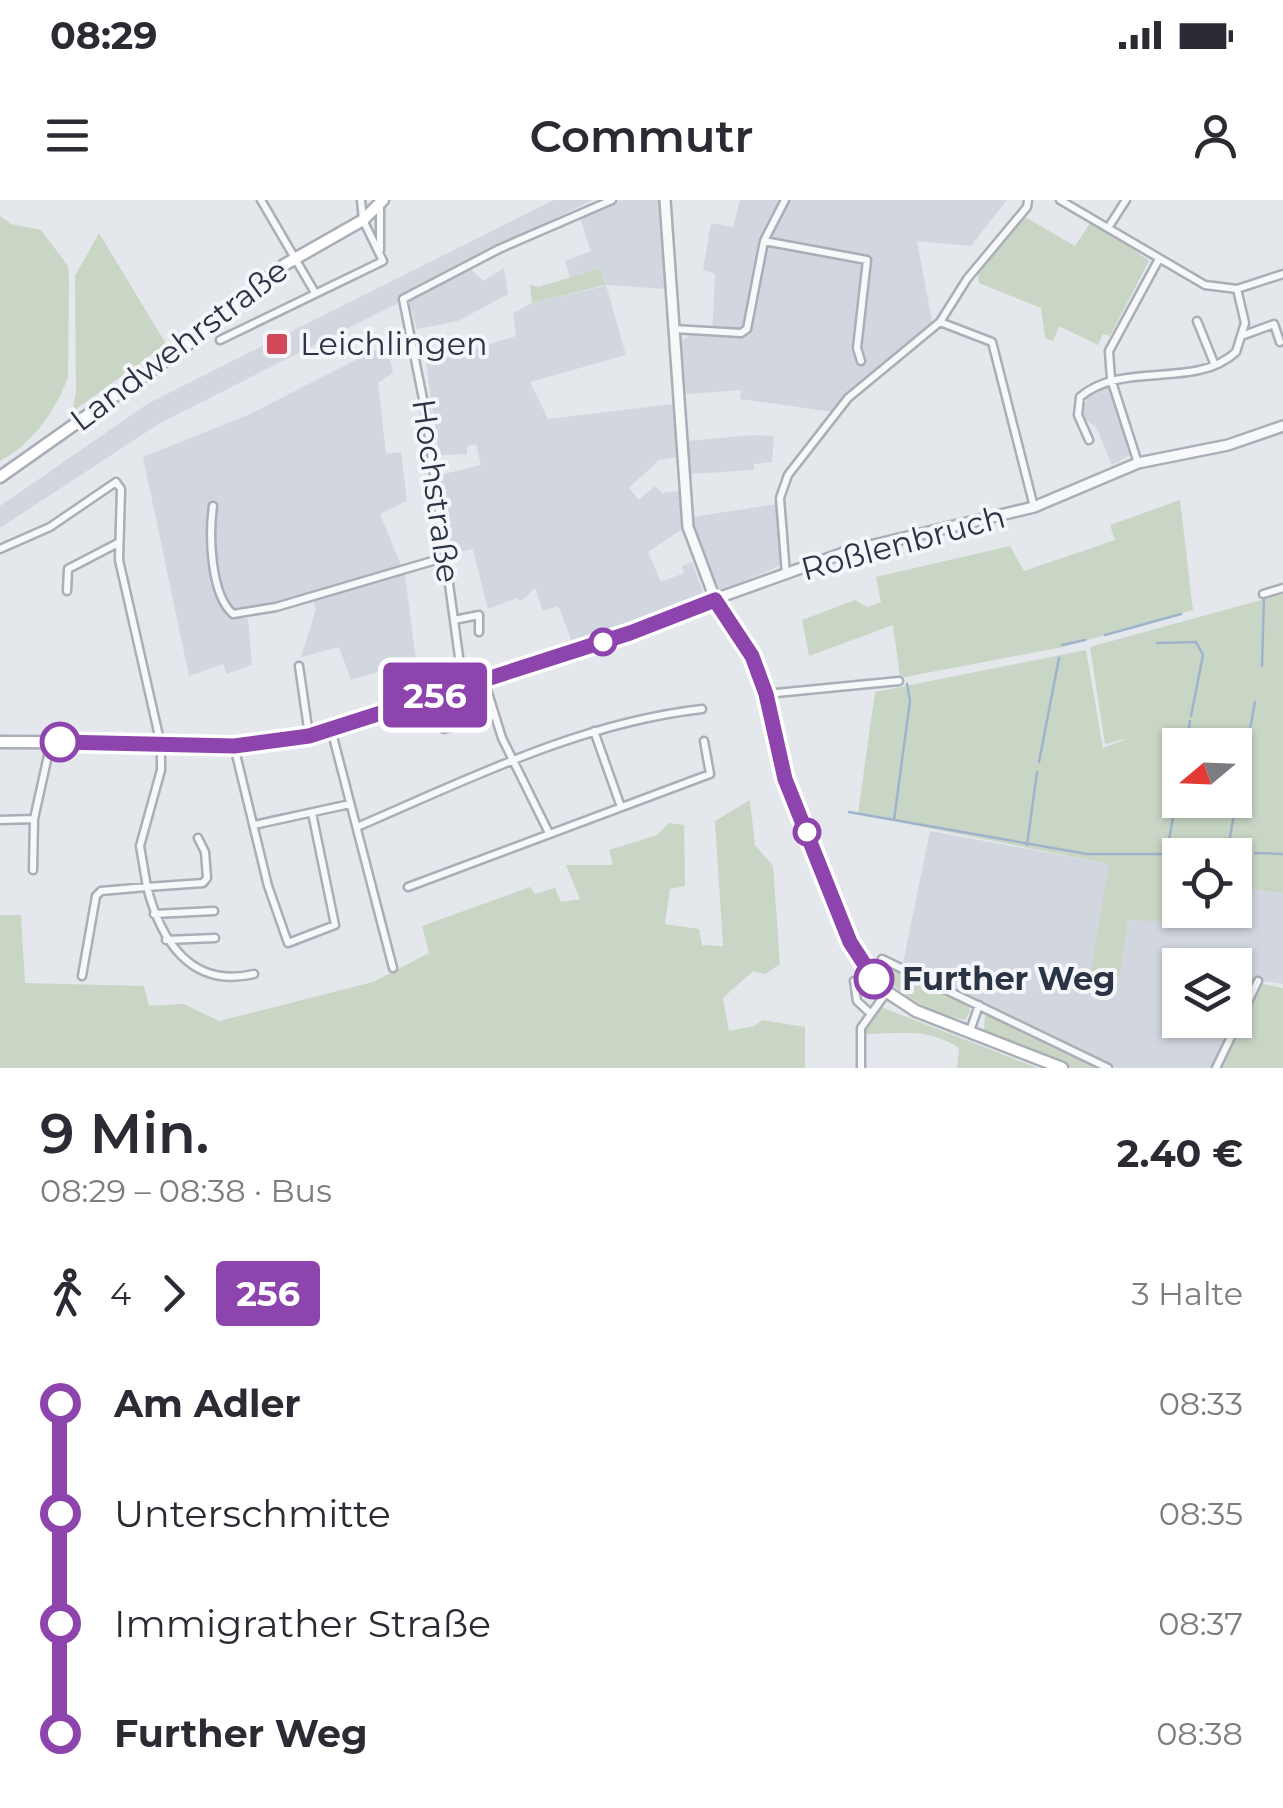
<!DOCTYPE html>
<html lang="de">
<head>
<meta charset="utf-8">
<style>
	body { margin:0; font-family:Montserrat,sans-serif; background:#f2f2f3; color:#2b2b33; height:100vh; display:flex; flex-direction:column; font-size:38px; white-space:nowrap }
	* { box-sizing:border-box; margin:0 }
	p { font-size:32px; color:#7c7c81 }
	.icon { flex:none; width:55px; height:55px; fill:none; stroke:currentColor; stroke-width:2; stroke-linecap:round; stroke-linejoin:round }
	.map { position:relative; height:868px; overflow:hidden }
	.details { display:flex; flex-direction:column; background:#fff; flex:1 }
	.details>* { flex:none }
	.badge { padding:0 20px; border-radius:8px; font-size:35px; line-height:65px }
	.needle { width:65px; rotate:251deg }
	.tools { position:absolute; left:1162px; top:528px; display:grid; gap:20px }
	.tools a { display:grid; place-items:center; width:90px; height:90px; border-radius:0px; background:#fff; box-shadow:0 2px 8px #0004; font-size:50px }
	.map>.badge { position:absolute; translate:-50% -50%; box-shadow:0 0 0 5px #fff }
	.legs { display:flex; align-items:center; gap:15px; height:110px; padding:0 40px; font-size:32px }
	.legs p { margin-inline-start:auto }
	.summary { display:flex; align-items:center; justify-content:space-between; height:170px; padding:0 40px }
	h1 { font-size:55px; font-weight:600; line-height:75px }
	ul { padding:0 40px; list-style:none }
	li { display:flex; align-items:center; gap:35px; height:110px; font-size:38px }
	li i { display:grid; place-items:center; width:15px; height:100%; margin:0 12px; background:currentColor }
	li i::after { content:''; width:25px; height:25px; margin:-12px; border:8px solid; border-radius:50%; background:#fff }
	li p { margin-inline-start:auto }
	li:first-child i { background:linear-gradient(#0000 50%,currentColor 0) }
	li:last-child i { background:linear-gradient(currentColor 50%,#0000 0) }
	.status { display:flex; justify-content:space-between; align-items:center; height:70px; padding:0 50px; background:#fff; direction:ltr }
	.status svg { height:28px; fill:currentColor }
	header { display:flex; justify-content:space-between; align-items:center; height:130px; padding:0 40px; background:#fff; font-size:45px; font-weight:600 }
	.map>svg:first-child { display:block }
	.built { fill:#d2d6de; fill-rule:evenodd }
	.green { fill:#c9d6c5; fill-rule:evenodd }
	.lines { fill:none; stroke-linecap:round; stroke-linejoin:round }
	.stream { stroke:#9fb4cc; stroke-width:2.5 }
	.minor-casing { stroke:#a9aeb7; stroke-width:11 }
	.tertiary-casing { stroke:#a9aeb7; stroke-width:14 }
	.secondary-casing { stroke:#a9aeb7; stroke-width:15 }
	.minor { stroke:#f7f8fa; stroke-width:6 }
	.tertiary { stroke:#f7f8fa; stroke-width:9 }
	.secondary { stroke:#fff; stroke-width:10 }
	.line-1-casing { stroke:#fff; stroke-width:22 }
	.line-1 { stroke:#8e44ad; stroke-width:15 }
	.poi-dot { fill:#d1495b; stroke:#f4f6f9; stroke-width:4 }
	.stop-1-dot { fill:#fff; stroke:#8e44ad; stroke-width:5 }
	.labels { text-anchor:middle; stroke-width:8; stroke-linejoin:round; paint-order:stroke }
	.poi-label { font-size:32px; fill:#2b3445; stroke:#f4f6f9; text-anchor:start }
	.street-label { font-size:32px; fill:#2b3445; stroke:#f4f6f9 }
	.stop-label { font-size:32px; font-weight:bold; fill:#2b3445; stroke:#f4f6f9; text-anchor:start }
</style>
</head>
<body>
<div class="status"><b>08:29</b><svg viewBox="0 0 49 12"><path d="M0 12V9h3v3zM5 12V6h3v6zM10 12V3h3v9zM15 12V0h3v12zM26 1h20v11H26zM47 4h2v5h-2z"/></svg></div>
<header><svg class="icon" aria-label="menu" viewBox="0 0 24 24"><path d="M4 6h16M4 12h16M4 18h16"/></svg>Commutr<svg class="icon" aria-label="person" viewBox="0 0 24 24"><circle cx="12" cy="8" r="4"/><path d="M4 21q1-7 8-7t8 7"/></svg></header>
<div class="map">
<svg width="1283" height="868" viewBox="0 0 1283 868">
	<rect width="100%" height="100%" fill="#e4e7ec"/>
	<!-- built -->
	<path class="built" d="M554,0H593L496,47L469,67L483,81L504,68L508,94L458,121L417,129L408,98L160,223L0,328V306L149,203Z
		M620,0H659L665,89L606,85L626,155L530,182L548,219L673,204L677,257L659,260L629,288L639,300L655,286L662,293L679,291L682,329L648,352L661,382L684,373L682,366L692,362L703,392L700,398L670,410L573,445L560,410L557,406L543,411L535,388L521,401L517,398L488,409L473,349L451,353L440,275L481,265L476,244L467,246V254L439,255L426,163L516,136L513,113L532,103L605,86L600,68L570,77L565,61L591,51L580,18Z
		M740,0H1007L971,46L917,41L933,126L855,185L833,212L740,199L741,190L686,194L681,141L690,135L712,137L715,74L703,70L711,23L733,27Z
		M387,144L393,173L378,183L386,254L401,252L407,301L380,314L405,375L416,460L351,480L339,447L301,457L316,409L310,393L238,412L248,419L252,465L227,474L223,464L189,476L143,257L248,215Z
		M1108,184L1131,255L1112,265L1096,227L1082,217V210L1090,192Z
		M754,235L774,236L772,262L754,264V270L690,274L688,241Z
		M777,304L782,365L720,391L700,350L693,317Z
		M930,631L1109,664L1091,777L1120,775L1128,720L1191,723L1194,710H1235V688L1283,693V784L1256,780L1212,868H1117L903,763ZM1180,765H1235V820H1180Z"/>
	<!-- green -->
	<path class="green" d="M0,16L11,24L41,30L68,66L69,78L68,177C55,212 33,243 0,261Z
		M1023,16L1075,46L1092,20L1149,61L1110,136L1103,134L1098,145L1059,126L1053,141L1045,138L1041,108L979,83L978,71Z
		M99,33L166,144L72,212L76,192L75,76Z
		M600,68L605,85L532,103L530,85L539,87Z
		M1180,300L1193,410L1063,447L900,478L893,425L809,456L802,420L855,400L867,407L881,402L876,377L1010,346L1024,371L1115,340L1110,325Z
		M1283,394V693L1235,688V655H1180V710H1194L1191,723L1128,720L1120,776L1090,777L1109,664L858,614L875,492L1086,450L1103,548L1129,538L1105,544L1090,447ZM1180,545H1235V600H1180Z
		M750,600L755,645L773,666L780,764L765,774L753,771L723,798L729,831L754,826L762,820L805,827V868H0V715H21L25,783L144,786L149,806L184,804L219,821L373,782L429,753L422,726L530,687L535,694L555,688L561,702L580,699L566,665H613L609,650L657,635L669,623L684,625L685,686L670,689L665,724L699,729L702,745L723,746L715,621Z
		M894,769L968,803L970,812L965,820C936,815 906,799 885,778Z
		M1263,784L1283,788V868H1221Z
		M881,807L1038,868H957L959,848C930,828 899,833 865,834L866,825Z
		M991,815L1100,868H1071L984,830L985,816Z"/>
	<g class="lines">
		<!-- stream -->
		<path class="stream" d="M1105,435L1181,414
			M1157,443L1196,442L1203,455L1191,516
			M1062,445L1085,440
			M1262,466L1264,397
			M1186,545L1190,521
			M1039,562L1059,458
			M849,612L1087,654H1243
			M894,620L910,501L907,484
			M1027,645L1037,572
			M1167,651L1180,578
			M1227,653L1255,502
			M1255,653L1283,654"/>
		<defs>
			<path id="minor" d="M261,0L314,91
				M361,0L363,20L383,61
				M1060,0L1205,85L1237,89L1283,74
				M1108,28L1126,0
				M764,41L867,60L857,148L861,161
				M380,50V3
				M1197,121L1214,163
				M940,122L992,142L1034,307
				M674,129L741,133L747,129L764,41L785,0
				M1244,135L1274,124L1280,142
				M220,140L383,61
				M1089,240L1078,215L1080,197C1123,160 1195,190 1236,152L1245,123L1237,89
				M1138,263L1111,179L1109,151L1159,59
				M213,306C209,334 210,394 233,414L276,407L446,357
				M0,349L50,327L116,282L121,289L119,360L161,545V570L140,646L147,687L101,691L96,696L82,776
				M786,374L780,298L788,275L848,198L940,122L967,79L1027,7L1028,0
				M67,391L68,369L118,343
				M1263,394L1283,388
				M454,420L479,415V432
				M299,466L309,535
				M484,480L502,538L549,633
				M463,486L425,209L403,99L499,49L612,0
				M766,494L899,481
				M331,529L393,768
				M444,529L494,515
				M594,531L621,607
				M234,546L268,686L288,743L335,725L312,613
				M0,620L34,619
				M254,625L350,604
				M357,627C469,579 579,523 702,509
				M198,638L205,652L207,678L203,683L147,687C161,741 191,789 254,774
				M33,670L34,619L51,542
				M408,687L710,574L704,541
				M154,714L214,711
				M166,740L215,738
				M882,759L1108,868
				M854,781L857,801L870,813
				M970,831L979,805
				M861,868V828L886,793
				M1216,868L1258,781"/>
			<path id="tertiary" d="M665,0L688,327L715,399L849,351L1034,307L1138,263L1228,245L1283,226"/>
			<path id="secondary" d="M0,277L187,145L284,65L363,20L383,0
				M0,542L277,543L603,442L715,399L753,456L766,494L785,579L846,734L863,764L887,792L916,811L1062,868"/>
		</defs>
		<!-- minor casing -->
		<use href="#minor" class="minor-casing"/>
		<!-- tertiary casing -->
		<use href="#tertiary" class="tertiary-casing"/>
		<!-- secondary casing -->
		<use href="#secondary" class="secondary-casing"/>
		<!-- minor -->
		<use href="#minor" class="minor"/>
		<!-- tertiary -->
		<use href="#tertiary" class="tertiary"/>
		<!-- secondary -->
		<use href="#secondary" class="secondary"/>
	</g>
	<g class="lines">
		<defs>
			<path id="line-1" d="M60,542L234,546L309,536L630,433L715,400L752,456L766,494L785,579L850,742L874,779"/>
		</defs>
		<!-- line-1 casing -->
		<use href="#line-1" class="line-1-casing"/>
		<!-- line-1 -->
		<use href="#line-1" class="line-1"/>
	</g>
	<!-- markers -->
	<rect class="poi-dot" x="265" y="132" width="24" height="24" rx="5"/>
	<g class="stop-1-dot">
		<circle cx="603" cy="442" r="12"/>
		<circle cx="60" cy="542" r="18"/>
		<circle cx="807" cy="632" r="12"/>
		<circle cx="874" cy="779" r="18"/>
	</g>
	<g class="labels">
		<!-- poi labels -->
		<g class="poi-label">
			<text x="300" y="155">Leichlingen</text>
		</g>
		<!-- street labels -->
		<g class="street-label">
			<text transform="translate(179 145) rotate(-37)" y="11">Landwehrstraße</text>
			<text transform="translate(436 291) rotate(82)" y="11">Hochstraße</text>
			<text transform="translate(903 343) rotate(-15)" y="11">Roßlenbruch</text>
		</g>
		<!-- stop labels -->
		<g class="stop-label">
			<text x="902" y="790">Further Weg</text>
		</g>
	</g>
</svg>
<div class="tools">
<a><svg class="needle" viewBox="-14 -14 28 28"><path d="M0-13l5 13h-10z" fill="#e53935"/><path d="M0 13l5-13h-10z" fill="#7c7c81"/></svg></a>
<a><svg class="icon" aria-label="locate" viewBox="0 0 24 24"><circle cx="12" cy="12" r="6"/><path d="M12 2v4M12 18v4M2 12h4M18 12h4"/></svg></a>
<a><svg class="icon" aria-label="layers" viewBox="0 0 24 24"><path d="M12 4l9 5-9 5-9-5zM3 14l9 5 9-5"/></svg></a>
</div>
<b class="badge" style="left:435px;top:495px;background:#8e44ad;color:#fff">256</b>
</div>
<section class="details">
<div class="summary"><div><h1>9 Min.</h1><p>08:29 – 08:38 · Bus</p></div><b>2.40 €</b></div>
<div class="legs"><svg class="icon" aria-label="walk" viewBox="0 0 24 24"><circle cx="13" cy="4" r="2"/><path d="M13 8l-2 6 4 7M11 14l-3 7M7 12l3-4h3l4 4"/></svg>4<svg class="icon" aria-label="forward" viewBox="0 0 24 24"><path d="M9 5l7 7-7 7"/></svg><b class="badge" style="background:#8e44ad;color:#fff">256</b><p>3 Halte</p></div>
<ul>
<li><i style="color:#8e44ad"></i><b>Am Adler</b><p>08:33</p></li>
<li><i style="color:#8e44ad"></i><span>Unterschmitte</span><p>08:35</p></li>
<li><i style="color:#8e44ad"></i><span>Immigrather Straße</span><p>08:37</p></li>
<li><i style="color:#8e44ad"></i><b>Further Weg</b><p>08:38</p></li>
</ul>
</section>
</body>
</html>
